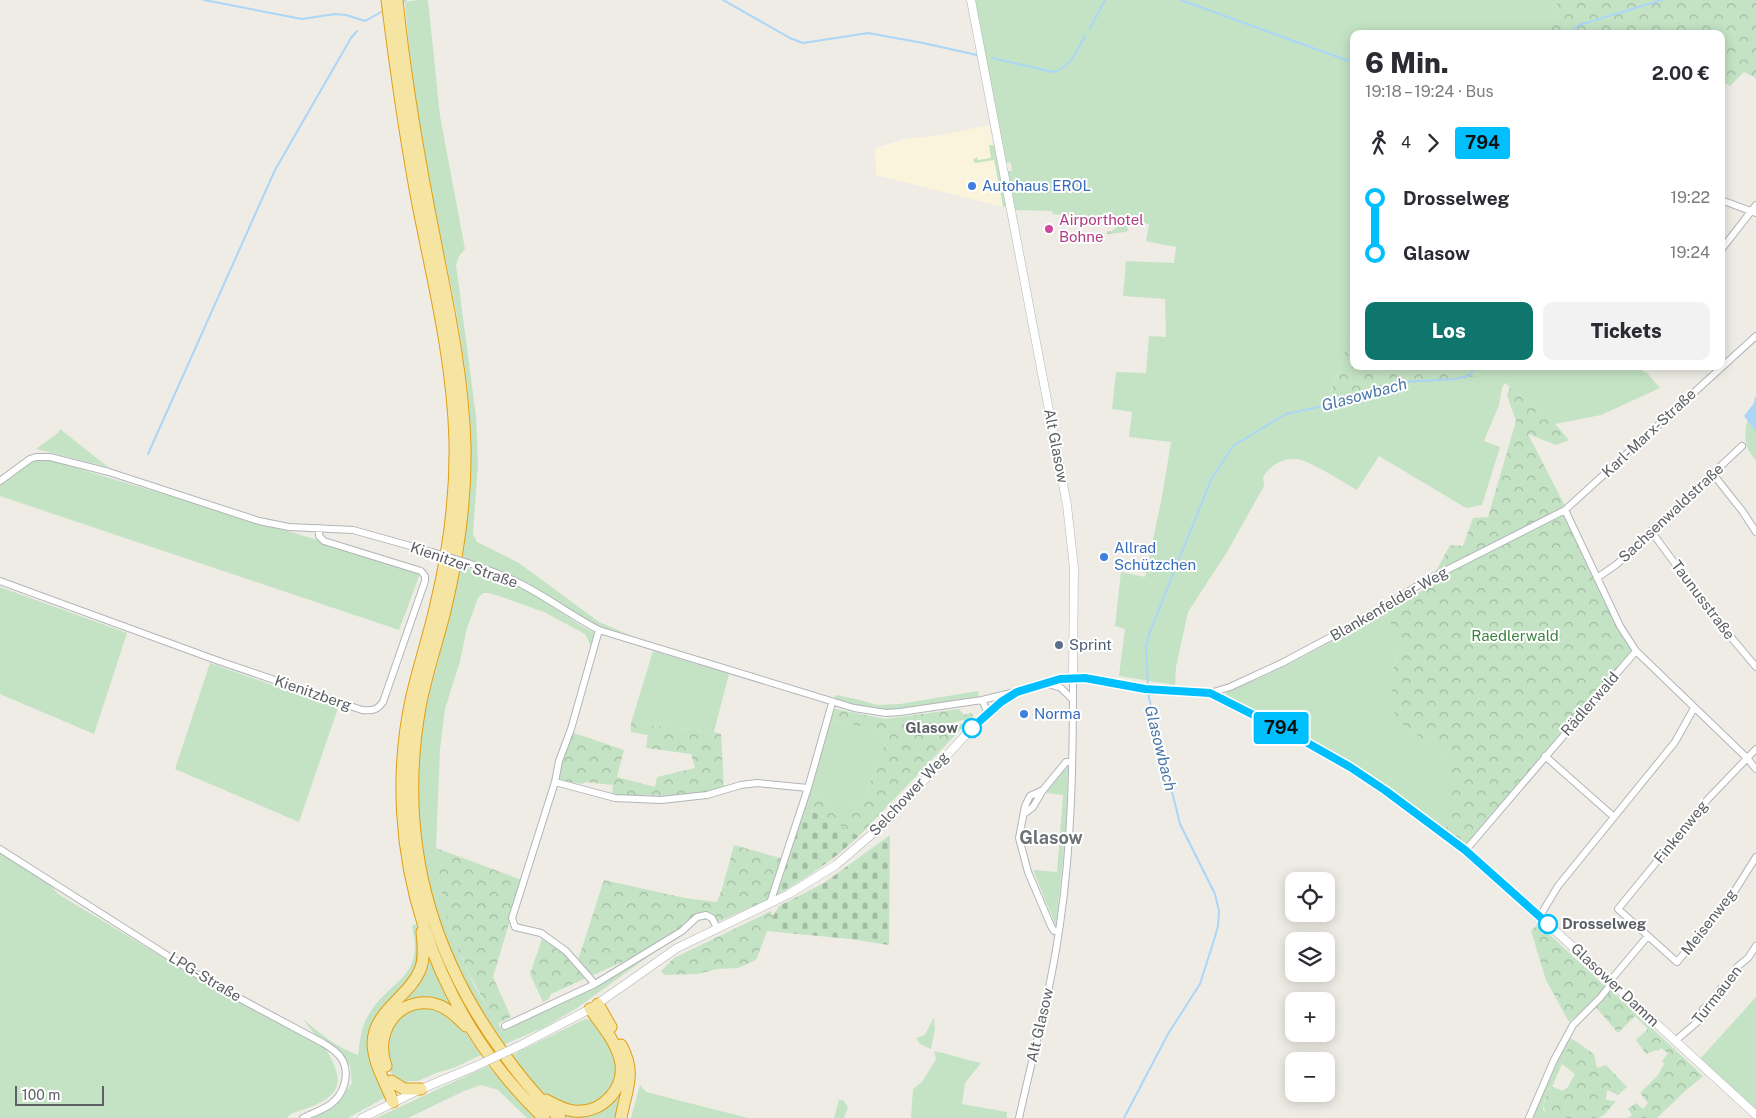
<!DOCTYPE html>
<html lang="de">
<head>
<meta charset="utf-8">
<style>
	body { margin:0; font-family:"Public Sans",sans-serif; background:#f2f2f3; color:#2b2b33; height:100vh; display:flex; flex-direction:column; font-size:19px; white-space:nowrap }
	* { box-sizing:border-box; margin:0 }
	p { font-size:16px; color:#7c7c81 }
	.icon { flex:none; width:28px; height:28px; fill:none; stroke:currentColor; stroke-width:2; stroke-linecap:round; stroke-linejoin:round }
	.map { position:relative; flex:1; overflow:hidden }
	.side { position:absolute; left:1350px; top:30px; width:375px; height:340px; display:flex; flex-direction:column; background:#fff; border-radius:10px; box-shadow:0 2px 12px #0003 }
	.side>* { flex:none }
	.badge { padding:0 10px; border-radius:4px; font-size:18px; line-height:32px }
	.tools { position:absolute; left:1285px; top:872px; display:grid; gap:10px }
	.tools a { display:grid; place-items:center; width:50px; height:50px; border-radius:10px; background:#fff; box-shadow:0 2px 12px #0003; font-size:25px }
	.scale { position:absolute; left:15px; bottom:12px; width:89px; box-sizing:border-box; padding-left:5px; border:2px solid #5d6064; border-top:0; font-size:14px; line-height:18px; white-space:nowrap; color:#5d6064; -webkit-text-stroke:4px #fff; paint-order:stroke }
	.map>.badge { position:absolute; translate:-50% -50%; box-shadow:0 0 0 2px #fff }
	.legs { display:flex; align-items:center; gap:8px; height:55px; padding:0 15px; font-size:16px }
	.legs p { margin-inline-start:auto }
	.summary { display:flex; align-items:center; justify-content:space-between; height:85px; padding:0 15px }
	h1 { font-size:28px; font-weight:800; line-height:38px }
	.primary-button { display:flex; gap:10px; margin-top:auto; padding:10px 15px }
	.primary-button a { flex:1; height:58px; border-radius:10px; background:#0f766e; color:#fff; font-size:20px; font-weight:800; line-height:58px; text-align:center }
	.primary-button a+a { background:#f2f2f3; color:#2b2b33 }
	ul { padding:0 15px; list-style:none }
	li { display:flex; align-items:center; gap:18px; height:55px; font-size:19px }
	li i { display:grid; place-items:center; width:8px; height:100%; margin:0 6px; background:currentColor }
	li i::after { content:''; width:12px; height:12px; margin:-6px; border:4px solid; border-radius:50%; background:#fff }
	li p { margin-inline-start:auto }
	li:first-child i { background:linear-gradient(#0000 50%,currentColor 0) }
	li:last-child i { background:linear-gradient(currentColor 50%,#0000 0) }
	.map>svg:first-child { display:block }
	.commercial { fill:#fbf4dd }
	.green { fill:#c4e3c4 }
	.forest { fill:url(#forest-crowns) }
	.wetland { fill:url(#wetland-marsh) }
	.cemetery { fill:url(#cemetery-stones) }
	.water { fill:#abd6f8 }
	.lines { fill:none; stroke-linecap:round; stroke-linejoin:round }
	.stream { stroke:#abd6f8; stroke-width:2 }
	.minor-casing { stroke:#b2b5b9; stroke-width:8 }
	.tertiary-casing { stroke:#b2b5b9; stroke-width:9 }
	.trunk-casing { stroke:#df9f14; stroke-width:13 }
	.minor { stroke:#fff; stroke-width:6 }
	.tertiary { stroke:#fff; stroke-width:8 }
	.trunk { stroke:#f6e4a3; stroke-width:11 }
	.minor-bridge-casing { stroke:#b2b5b9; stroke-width:8; stroke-linecap:butt }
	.tertiary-bridge-casing { stroke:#b2b5b9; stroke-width:9; stroke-linecap:butt }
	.minor-bridge { stroke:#fff; stroke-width:6 }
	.tertiary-bridge { stroke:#fff; stroke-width:8 }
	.line-1-casing { stroke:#fff; stroke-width:11 }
	.line-1 { stroke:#00bfff; stroke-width:8 }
	.shop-dot { fill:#3f7fe0; stroke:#fff; stroke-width:2 }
	.hotel-dot { fill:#d1479c; stroke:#fff; stroke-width:2 }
	.service-dot { fill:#5c6f8a; stroke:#fff; stroke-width:2 }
	.stop-1-dot { fill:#fff; stroke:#00bfff; stroke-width:2.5 }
	.labels { text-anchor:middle; stroke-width:4; stroke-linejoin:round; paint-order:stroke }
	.shop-label { font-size:15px; fill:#366cbe; stroke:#fff; text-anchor:start }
	.hotel-label { font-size:15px; fill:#b23c85; stroke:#fff; text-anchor:start }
	.street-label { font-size:15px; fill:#5d6064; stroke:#fff }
	.park-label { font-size:15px; fill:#3d8340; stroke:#fff }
	.service-label { font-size:15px; fill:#4e5e75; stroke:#fff; text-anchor:start }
	.stop-label { font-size:15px; font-weight:bold; fill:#5d6064; stroke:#fff; text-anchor:end }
	.water-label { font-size:16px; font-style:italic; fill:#4a78a8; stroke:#fff }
	.quarter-label { font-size:18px; font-weight:bold; fill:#6e7276; stroke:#fff }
</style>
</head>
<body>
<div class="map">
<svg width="1756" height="1118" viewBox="0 0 1756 1118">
	<defs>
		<pattern id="forest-crowns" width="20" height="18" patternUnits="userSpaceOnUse" patternTransform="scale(1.25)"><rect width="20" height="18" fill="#c4e3c4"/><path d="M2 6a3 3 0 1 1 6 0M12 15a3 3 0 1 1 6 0" fill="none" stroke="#a2bba3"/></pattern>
		<pattern id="wetland-marsh" width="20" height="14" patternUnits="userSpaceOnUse" patternTransform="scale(1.25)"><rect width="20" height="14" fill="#c4e3c4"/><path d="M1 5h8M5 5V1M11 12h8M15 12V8" fill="none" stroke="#a2bba3"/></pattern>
		<pattern id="cemetery-stones" width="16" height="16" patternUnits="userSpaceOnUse" patternTransform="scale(1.25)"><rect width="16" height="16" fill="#c4e3c4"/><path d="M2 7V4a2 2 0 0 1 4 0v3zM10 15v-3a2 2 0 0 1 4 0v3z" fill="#a2bba3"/></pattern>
	</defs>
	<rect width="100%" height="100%" fill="#eeece5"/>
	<!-- commercial -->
	<path class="commercial" d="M989,125L1003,207L876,175L875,148L905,139L940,135Z"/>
	<!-- green -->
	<path class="green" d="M417,0H428L440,116L465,249L459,256L456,265L476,416L478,464L473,534L477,542L519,563L599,622L632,636L596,625L521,580L490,567L462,558C469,506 473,455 469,403C463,336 448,270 434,205C421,138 410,71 405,2Z
		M975,0H1558L1549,34H1354V326L1323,413L1401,378L1451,381L1474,377L1481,366H1633L1647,373L1660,388L1601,415L1555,424L1505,383L1502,388L1499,405L1484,441L1500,447L1482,505L1466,508L1379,456L1357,490C1345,483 1307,459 1296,459C1282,458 1270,465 1263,477L1264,486L1227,552L1188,612L1176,667L1175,685L1119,676L1125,629L1115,626L1121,572L1145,577L1162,497L1171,442L1129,437L1132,412L1112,409L1116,372L1146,373L1149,336L1166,337L1165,299L1123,296L1126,261L1174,263L1176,247L1146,241L1149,224L1053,214L1052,211L1014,210L1007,171H1012L1011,163L1005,162Z
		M989,145H996L1007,205L1004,207H1003L994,160L975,163L973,160L977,157L978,160L991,158Z
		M1756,415V461C1744,445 1744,441 1747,421Z
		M60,429L108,467L36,449L58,433Z
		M46,459L421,571L399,630L0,496V484L29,461Z
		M461,566C487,574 513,582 536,596C556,608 574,623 595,633L592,648L585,634L544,612L502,597L488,593H483L478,598L467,628L460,661L445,709L440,749L436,848L442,893L450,927L461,957L475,987L502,1030L573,998L656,951L577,1008L545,1027L503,1045C485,1019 468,992 455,963C420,883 408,789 427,702C429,690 434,678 437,666C445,633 453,599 461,566Z
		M0,587L127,633L94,734L0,694Z
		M1384,611L1399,637V648L1392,673L1405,727L1448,756V825L1446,828H1440L1413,808L1227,698L1225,695L1227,691C1282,672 1333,640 1384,611Z
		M653,651L729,674L714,732L631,723Z
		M210,663L338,708L299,822L175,769Z
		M978,691L979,698L900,710H877L833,701L836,695L860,700L877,705L900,704Z
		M828,719L889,733L864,799L847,809L809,793Z
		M1065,767H1068L1066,829L1056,926L1033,870L1057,872L1063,795L1046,793Z
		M0,852L49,883L58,894L214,988L325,1048C344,1079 344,1095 308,1108C300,1111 291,1112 287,1118H0Z
		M416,924C429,971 407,986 378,1018L386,1097L348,1118H308L337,1104L352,1083L350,1066L336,1048L317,1037L302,1018C319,1033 336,1047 358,1055C360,1041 361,1026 369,1014C391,978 425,979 412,926Z
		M426,946L446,996L457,1014L448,1007L398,1008L379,1061L382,1024L405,996Z
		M1756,997V1111L1700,1059Z
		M416,1007H431L458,1022L481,1055L456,1067L436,1073L418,1081H408L405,1085C378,1068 387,1050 391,1023Z
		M934,1017L935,1029L931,1049L920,1044L916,1038L925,1035Z
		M585,1019L592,1020L608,1039L619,1068L610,1093L580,1109L550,1098L536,1086L510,1056Z
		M1571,1038L1562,1064L1552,1087L1544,1101L1543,1109L1548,1118H1530L1565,1043Z
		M934,1051C950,1054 965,1060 981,1063L965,1083L962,1104L1007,1112V1118H911L913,1089L922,1082L936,1059Z
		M627,1064L618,1118H569L562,1113H592Z
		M488,1066L536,1118H527L498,1090L481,1085L464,1091L408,1118H376Z
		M640,1085L646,1092L748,1118H631Z
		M839,1100H843L848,1107L844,1118H834Z"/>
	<!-- forest -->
	<path class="forest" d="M1558,0H1756V78L1744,72L1730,86L1721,81V34H1549Z
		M1354,326V366H1481L1475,377L1451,381L1401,378L1323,414Z
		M1510,387L1555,424L1569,440L1556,445L1528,434L1566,508V512L1633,652L1464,847L1440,828H1446L1448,825V756L1405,727L1395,713L1392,696V673L1399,648V637L1384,611L1427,588L1450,545L1463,546L1473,518L1488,517L1516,421L1507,395Z
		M836,709L885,719L959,709L964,715L971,713L973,716L967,722L963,720L939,727L940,729L960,724L965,725L859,836L804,807L809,793L847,809L864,799L889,733L828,719L830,711Z
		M631,723L714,732L721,734L724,789L682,796L612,795L613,785L585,782L582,784L560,780L561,761L571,732L624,750L617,777L655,787L657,777L695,768L691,754L646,748L648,735L631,732Z
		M734,845L787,860L772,898L713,924L706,911C695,915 686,920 679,929L640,954L551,994L549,999L543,1002L530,974L542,939L577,963L604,880L685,898L717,902L722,889Z
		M436,848L522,880L493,977L511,1017L498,1024C479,993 461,962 450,927C442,901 439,875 436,848Z
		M771,911L773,916L756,960L738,968L717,969L698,974L664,975L661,971L674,958Z
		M1538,924L1605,986L1599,997L1569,1022L1546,980L1531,931Z
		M1610,989L1703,1076L1684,1092L1657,1118H1628L1632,1115L1628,1109L1636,1103L1643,1109L1648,1103L1640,1093L1658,1075L1664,1064L1662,1061L1668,1053L1661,1048L1658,1051L1656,1050L1646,1054L1636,1040L1648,1029L1635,1016L1618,1033L1595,1006Z
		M1571,1038L1594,1054L1597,1068L1606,1065L1627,1087L1618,1095L1607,1090L1606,1100L1616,1101L1604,1115L1599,1118H1548C1540,1104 1545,1100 1552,1087L1563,1091L1568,1087L1575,1074L1562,1064Z"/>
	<!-- wetland -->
	<path class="wetland" d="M1120,223L1127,224L1128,230L1126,232L1107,234V231H1112Z"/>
	<!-- cemetery -->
	<path class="cemetery" d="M804,807L859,836C832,862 804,879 772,898Z
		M890,835L889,945L850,939L767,931L773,916L779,906L824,883Z"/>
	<!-- water -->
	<path class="water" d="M1755,397H1756V431L1744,416L1754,403Z"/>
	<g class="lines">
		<!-- stream -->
		<path class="stream" d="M204,0L302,19L335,14L346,15L365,21L383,11
			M723,0L790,38L803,43L868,33L923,43L977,55
			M1181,0L1354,63
			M401,3L406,0
			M1090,28L1105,0
			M1568,34L1579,25L1662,0
			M992,58L1053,72C1071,68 1076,51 1085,36
			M148,454L275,170L351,38L357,31
			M1148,686L1146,647L1149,634L1211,480L1233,446L1286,414L1337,403L1402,382L1455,379L1469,376L1476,366
			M1124,1118L1168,1034L1200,984L1214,940L1218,926L1219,911L1215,894L1180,824L1149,698L1148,691"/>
		<defs>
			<path id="minor" d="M1721,200L1756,213
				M1721,250L1756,205
				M1713,474L1743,512L1756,532
				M0,481L30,459L36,457H50L109,472L259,521L289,527L353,530L432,552
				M1565,510L1620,626L1636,651L1747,758L1756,769
				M1651,531L1715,618L1756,667
				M468,563C485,569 502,574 519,583C547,597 572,616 599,630L854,708L886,713L900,712L982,700L1015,692
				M1597,578L1617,564L1742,446
				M0,581L216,660L362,710C373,711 377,710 383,702L425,581V576L421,571L324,541L319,536V528
				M1045,683L1061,688L1072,699
				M1210,693L1230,687L1282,663L1355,624L1427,580L1565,510L1756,336
				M982,700L988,713
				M1756,749L1708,799L1618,909L1677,962L1729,900L1756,857
				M1545,756L1614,817
				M555,782L615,798L661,800L707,795L741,785L757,783L808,788
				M1043,790L1030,796L1025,806L1019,838L1028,872L1051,926L1054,931H1059
				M1025,813L1033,807L1043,790L1066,762H1072
				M0,849L209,982L323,1043C331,1048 339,1053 343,1061C350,1076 343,1095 331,1104C323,1110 312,1113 303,1118
				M1465,851L1636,651
				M770,903L808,788L832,703
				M1540,916L1558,886L1675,742L1694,708
				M1610,981L1647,937
				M595,984L566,951L541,933L515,927L512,918L555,782L559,761L571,729L599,630
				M505,1026L595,984L682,931L697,917L706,915L712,918L717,928
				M1675,1041L1702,1018L1703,1009L1716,999L1720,989L1732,978L1737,967L1748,958L1756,946
				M1019,1118C1033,1054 1051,990 1060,924C1072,842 1073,760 1073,677
				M1529,1118L1554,1060L1573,1025L1600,998L1612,983"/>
			<path id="tertiary" d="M971,0L1067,505L1074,568L1073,677
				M521,1045L590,1009L677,948L789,894L836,865L885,823L972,728L1001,702L1017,692L1044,683L1073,677L1085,678L1145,689L1210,693L1273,724L1350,767L1409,808L1465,851L1549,925L1756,1115
				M362,1118L421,1089L474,1067"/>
			<path id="trunk" d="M387,0C396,72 406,144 420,215C435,289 453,364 455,441C456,495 449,550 436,604C429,636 418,668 411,700C379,851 433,1013 544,1118
				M397,0C404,68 415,136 428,204C443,285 463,364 465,447C466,502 458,557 445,611C437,643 426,675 420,707C397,837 428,952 506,1057C522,1079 539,1100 560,1118
				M598,1004L611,1027
				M621,1045C637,1074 626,1089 621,1118
				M386,1066C374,1035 395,999 430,1003C445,1005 456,1016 466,1026
				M391,1081L404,1089H421
				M546,1100C555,1105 564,1110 574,1111C603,1114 627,1087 620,1059C615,1040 601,1024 590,1009
				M393,1102C386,1083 374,1065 373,1044C373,1011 409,997 420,970C425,959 423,944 422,932"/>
		</defs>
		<!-- minor casing -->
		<use href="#minor" class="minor-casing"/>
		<!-- tertiary casing -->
		<use href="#tertiary" class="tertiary-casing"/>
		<!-- trunk casing -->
		<use href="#trunk" class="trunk-casing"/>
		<!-- minor -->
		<use href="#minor" class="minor"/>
		<!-- tertiary -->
		<use href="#tertiary" class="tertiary"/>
		<!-- trunk -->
		<use href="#trunk" class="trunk"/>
		<defs>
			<path id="minor-bridge" d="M432,552L468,563"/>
			<path id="tertiary-bridge" d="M474,1067L521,1045"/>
		</defs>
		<!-- minor-bridge casing -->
		<use href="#minor-bridge" class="minor-bridge-casing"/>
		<!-- tertiary-bridge casing -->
		<use href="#tertiary-bridge" class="tertiary-bridge-casing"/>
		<!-- minor-bridge -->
		<use href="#minor-bridge" class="minor-bridge"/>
		<!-- tertiary-bridge -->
		<use href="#tertiary-bridge" class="tertiary-bridge"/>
	</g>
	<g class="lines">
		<defs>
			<path id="line-1" d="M972,728L1001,702L1017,692L1060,679L1085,678L1145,689L1210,693L1297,737L1350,767L1386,791L1465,850L1548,924"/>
		</defs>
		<!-- line-1 casing -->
		<use href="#line-1" class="line-1-casing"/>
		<!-- line-1 -->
		<use href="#line-1" class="line-1"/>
	</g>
	<!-- markers -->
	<g class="shop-dot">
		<circle cx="972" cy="186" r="5"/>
		<circle cx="1104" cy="557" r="5"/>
		<circle cx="1024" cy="714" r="5"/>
	</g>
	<circle class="hotel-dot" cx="1049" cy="229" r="5"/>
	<circle class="service-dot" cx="1059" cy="645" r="5"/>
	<g class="stop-1-dot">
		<circle cx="972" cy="728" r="9"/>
		<circle cx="1548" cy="924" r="9"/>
	</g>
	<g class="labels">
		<!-- shop labels -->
		<g class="shop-label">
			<text x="982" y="191">Autohaus EROL</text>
			<text x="1114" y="553">Allrad<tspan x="1114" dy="17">Schützchen</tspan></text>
			<text x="1034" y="719">Norma</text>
		</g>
		<!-- hotel labels -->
		<g class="hotel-label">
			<text x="1059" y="225">Airporthotel<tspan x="1059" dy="17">Bohne</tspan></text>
		</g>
		<!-- street labels -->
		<g class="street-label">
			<text transform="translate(1649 433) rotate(-43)" y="5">Karl-Marx-Straße</text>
			<text transform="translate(1056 446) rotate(79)" y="5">Alt Glasow</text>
			<text transform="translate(1671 513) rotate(-43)" y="5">Sachsenwaldstraße</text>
			<text transform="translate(464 565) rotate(19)" y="5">Kienitzer Straße</text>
			<text transform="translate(1703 600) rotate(53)" y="5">Taunusstraße</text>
			<text transform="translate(1389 604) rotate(-30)" y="5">Blankenfelder Weg</text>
			<text transform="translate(313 693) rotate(19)" y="5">Kienitzberg</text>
			<text transform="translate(1590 704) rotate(-49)" y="5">Rädlerwald</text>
			<text transform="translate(909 794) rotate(-47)" y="5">Selchower Weg</text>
			<text transform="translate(1681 832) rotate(-51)" y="5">Finkenweg</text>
			<text transform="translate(1709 922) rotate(-52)" y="5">Meisenweg</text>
			<text transform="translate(205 977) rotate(31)" y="5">LPG-Straße</text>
			<text transform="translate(1615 985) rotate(43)" y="5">Glasower Damm</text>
			<text transform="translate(1717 995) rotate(-52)" y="5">Turmauen</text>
			<text transform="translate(1040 1025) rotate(-77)" y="5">Alt Glasow</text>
		</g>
		<!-- park labels -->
		<g class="park-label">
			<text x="1515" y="641">Raedlerwald</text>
		</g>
		<!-- service labels -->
		<g class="service-label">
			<text x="1069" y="650">Sprint</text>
		</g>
		<!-- stop labels -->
		<g class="stop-label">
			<text x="958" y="733">Glasow</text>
			<text x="1562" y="929" text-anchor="start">Drosselweg</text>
		</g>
		<!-- water labels -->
		<g class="water-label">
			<text transform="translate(1364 394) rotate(-15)" y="6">Glasowbach</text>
			<text transform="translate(1161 748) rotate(76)" y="6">Glasowbach</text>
		</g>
		<!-- quarter labels -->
		<g class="quarter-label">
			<text x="1051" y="844">Glasow</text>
		</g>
	</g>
</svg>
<div class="tools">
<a><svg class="icon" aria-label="locate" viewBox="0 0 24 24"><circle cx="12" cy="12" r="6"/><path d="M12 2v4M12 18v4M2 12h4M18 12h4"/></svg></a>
<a><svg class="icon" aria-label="layers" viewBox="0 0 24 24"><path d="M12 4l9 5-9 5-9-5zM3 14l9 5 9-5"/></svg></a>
<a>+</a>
<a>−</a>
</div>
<div class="scale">100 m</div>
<b class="badge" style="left:1281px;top:728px;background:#00bfff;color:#111">794</b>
<section class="side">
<div class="summary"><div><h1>6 Min.</h1><p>19:18 – 19:24 · Bus</p></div><b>2.00 €</b></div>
<div class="legs"><svg class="icon" aria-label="walk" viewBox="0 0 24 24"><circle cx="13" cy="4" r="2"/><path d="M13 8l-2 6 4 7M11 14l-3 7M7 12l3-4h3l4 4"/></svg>4<svg class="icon" aria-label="forward" viewBox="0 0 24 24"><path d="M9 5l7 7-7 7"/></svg><b class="badge" style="background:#00bfff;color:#111">794</b></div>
<ul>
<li><i style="color:#00bfff"></i><b>Drosselweg</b><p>19:22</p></li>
<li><i style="color:#00bfff"></i><b>Glasow</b><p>19:24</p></li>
</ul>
<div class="primary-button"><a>Los</a><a>Tickets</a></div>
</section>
</div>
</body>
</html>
